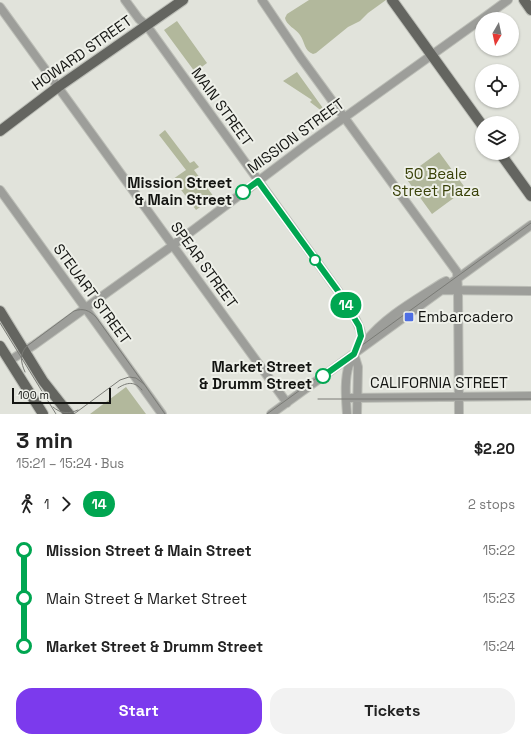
<!DOCTYPE html>
<html lang="en">
<head>
<meta charset="utf-8">
<style>
	body { margin:0; font-family:"Space Grotesk",sans-serif; background:#f2f2f2; color:#222; height:100vh; display:flex; flex-direction:column; font-size:15px; white-space:nowrap }
	* { box-sizing:border-box; margin:0 }
	p { font-size:13px; color:#767676 }
	.icon { flex:none; width:22px; height:22px; fill:none; stroke:currentColor; stroke-width:2; stroke-linecap:round; stroke-linejoin:round }
	.map { position:relative; height:414px; overflow:hidden }
	.side { display:flex; flex-direction:column; background:#fff; flex:1 }
	.side>* { flex:none }
	.badge { padding:0 8px; border-radius:13px; font-size:14px; line-height:26px }
	.needle { width:26px; rotate:189deg }
	.buttons { position:absolute; left:475px; top:12px; display:grid; gap:8px }
	.buttons a { display:grid; place-items:center; width:44px; height:44px; border-radius:50%; background:#fff; box-shadow:0 1px 3px #0004; font-size:20px }
	.scale { position:absolute; left:12px; bottom:10px; width:99px; box-sizing:border-box; padding-left:4px; border:2px solid #141512; border-top:0; font-size:11px; line-height:14px; white-space:nowrap; color:#141512; -webkit-text-stroke:3px #eef0e9; paint-order:stroke }
	.map>.badge { position:absolute; translate:-50% -50%; box-shadow:0 0 0 2px #fff }
	.legs { display:flex; align-items:center; gap:6px; height:44px; padding:0 16px; font-size:13px }
	.legs p { margin-inline-start:auto }
	.overview { display:flex; align-items:center; justify-content:space-between; height:68px; padding:0 16px }
	h1 { font-size:22px; font-weight:700; line-height:30px }
	.action { display:flex; gap:8px; margin-top:auto; padding:8px 16px }
	.action a { flex:1; height:46px; border-radius:16px; background:#7c3aed; color:#fff; font-size:16px; font-weight:700; line-height:46px; text-align:center }
	.action a+a { background:#f2f2f2; color:#222 }
	ul { padding:0 16px; list-style:none }
	li { display:flex; align-items:center; gap:14px; height:48px; font-size:15px }
	li i { display:grid; place-items:center; width:6px; height:100%; margin:0 5px; background:currentColor }
	li i::after { content:''; width:10px; height:10px; margin:-5px; border:3px solid; border-radius:50%; background:#fff }
	li p { margin-inline-start:auto }
	li:first-child i { background:linear-gradient(#0000 50%,currentColor 0) }
	li:last-child i { background:linear-gradient(currentColor 50%,#0000 0) }
	.map>svg:first-child { display:block }
	.green { fill:#b2b89c }
	.lines { fill:none; stroke-linecap:round; stroke-linejoin:round }
	.minor-casing { stroke:#bcbeb7; stroke-width:10 }
	.major-casing { stroke:#bcbeb7; stroke-width:12 }
	.minor { stroke:#9d9e9a; stroke-width:8 }
	.major { stroke:#646560; stroke-width:10 }
	.tram { stroke:#7a7b76; stroke-width:1 }
	.line-1-casing { stroke:#fff; stroke-width:9 }
	.line-1 { stroke:#00a651; stroke-width:6 }
	.stop-1-dot { fill:#fff; stroke:#00a651; stroke-width:2 }
	.poi-dot { fill:#4e6ee3; stroke:#eef0e9; stroke-width:1.5 }
	.labels { text-anchor:middle; stroke-width:4; stroke-linejoin:round; paint-order:stroke }
	.street-label { font-size:15px; fill:#141512; stroke:#eef0e9 }
	.park-label { font-size:15px; fill:#394108; stroke:#eef0e9 }
	.stop-label { font-size:15px; font-weight:bold; fill:#141512; stroke:#eef0e9; text-anchor:end }
	.poi-label { font-size:15px; fill:#141512; stroke:#eef0e9; text-anchor:start }
</style>
</head>
<body>
<div class="map">
<svg width="531" height="414" viewBox="0 0 531 414">
	<rect width="100%" height="100%" fill="#e1e3db"/>
	<!-- green -->
	<path class="green" d="M309,0H386L368,13L360,21L348,27L316,53L313,54C304,51 305,42 300,35C296,29 286,25 285,18L287,14Z
		M177,21L207,63L195,72L164,30Z
		M297,72L325,111L323,112L310,102L312,100L283,81Z
		M165,130L190,163L194,161L199,167L194,170L214,197L196,210L173,179L186,170L159,135Z
		M439,152L466,189L432,214L405,177Z
		M126,387L146,414H90Z"/>
	<g class="lines">
		<defs>
			<path id="minor" d="M125,0L139,19L147,26L338,291C344,302 360,322 361,334C362,345 352,355 349,365C344,380 346,399 347,414
				M262,0L301,58L457,272L458,291L459,414
				M0,7L287,403
				M482,19L508,0
				M0,190L162,414
				M440,290L531,291
				M366,341C386,316 416,300 442,283L446,281
				M354,354L358,367L357,414
				M9,361L34,345L172,246L306,145L482,19
				M347,398L531,396
				M271,414L531,225"/>
			<path id="major" d="M392,0L482,125
				M524,0L531,10
				M0,131L58,87L183,0
				M500,153L531,196
				M0,311L43,381L69,414
				M0,346L43,414"/>
		</defs>
		<!-- minor casing -->
		<use href="#minor" class="minor-casing"/>
		<!-- major casing -->
		<use href="#major" class="major-casing"/>
		<!-- minor -->
		<use href="#minor" class="minor"/>
		<!-- major -->
		<use href="#major" class="major"/>
		<!-- tram -->
		<path class="tram" d="M0,323L56,414
			M25,372C21,363 19,354 27,346L74,311C83,308 89,310 96,317L144,384
			M118,388C127,382 135,381 142,390
			M318,399H531
			M53,407C61,414 69,414 78,410
			M74,414L120,380L129,377L136,378L144,384L165,414
			M267,414L531,223"/>
	</g>
	<g class="lines">
		<defs>
			<path id="line-1" d="M243,192L258,181L338,291L359,326L361,336L354,354L323,376"/>
		</defs>
		<!-- line-1 casing -->
		<use href="#line-1" class="line-1-casing"/>
		<!-- line-1 -->
		<use href="#line-1" class="line-1"/>
	</g>
	<!-- markers -->
	<g class="stop-1-dot">
		<circle cx="243" cy="192" r="7"/>
		<circle cx="315" cy="260" r="5"/>
		<circle cx="323" cy="376" r="7"/>
	</g>
	<rect class="poi-dot" x="404" y="312" width="10" height="10" rx="2"/>
	<g class="labels">
		<!-- street labels -->
		<g class="street-label">
			<text transform="translate(82 53) rotate(-35)" y="5">HOWARD STREET</text>
			<text transform="translate(222 107) rotate(54)" y="5">MAIN STREET</text>
			<text transform="translate(296 136) rotate(-36)" y="5">MISSION STREET</text>
			<text transform="translate(204 265) rotate(54)" y="5">SPEAR STREET</text>
			<text transform="translate(92 294) rotate(54)" y="5">STEUART STREET</text>
			<text x="439" y="388">CALIFORNIA STREET</text>
		</g>
		<!-- park labels -->
		<g class="park-label">
			<text x="436" y="179">50 Beale<tspan x="436" dy="17">Street Plaza</tspan></text>
		</g>
		<!-- stop labels -->
		<g class="stop-label">
			<text x="232" y="188">Mission Street<tspan x="232" dy="17">&amp; Main Street</tspan></text>
			<text x="312" y="372">Market Street<tspan x="312" dy="17">&amp; Drumm Street</tspan></text>
		</g>
		<!-- poi labels -->
		<g class="poi-label">
			<text x="418" y="322">Embarcadero</text>
		</g>
	</g>
</svg>
<div class="buttons">
<a><svg class="needle" viewBox="-14 -14 28 28"><path d="M0-13l5 13h-10z" fill="#e53935"/><path d="M0 13l5-13h-10z" fill="#767676"/></svg></a>
<a><svg class="icon" aria-label="locate" viewBox="0 0 24 24"><circle cx="12" cy="12" r="6"/><path d="M12 2v4M12 18v4M2 12h4M18 12h4"/></svg></a>
<a><svg class="icon" aria-label="layers" viewBox="0 0 24 24"><path d="M12 4l9 5-9 5-9-5zM3 14l9 5 9-5"/></svg></a>
</div>
<div class="scale">100 m</div>
<b class="badge" style="left:346px;top:305px;background:#00a651;color:#fff">14</b>
</div>
<section class="side">
<div class="overview"><div><h1>3 min</h1><p>15:21 – 15:24 · Bus</p></div><b>$2.20</b></div>
<div class="legs"><svg class="icon" aria-label="walk" viewBox="0 0 24 24"><circle cx="13" cy="4" r="2"/><path d="M13 8l-2 6 4 7M11 14l-3 7M7 12l3-4h3l4 4"/></svg>1<svg class="icon" aria-label="forward" viewBox="0 0 24 24"><path d="M9 5l7 7-7 7"/></svg><b class="badge" style="background:#00a651;color:#fff">14</b><p>2 stops</p></div>
<ul>
<li><i style="color:#00a651"></i><b>Mission Street &amp; Main Street</b><p>15:22</p></li>
<li><i style="color:#00a651"></i><span>Main Street &amp; Market Street</span><p>15:23</p></li>
<li><i style="color:#00a651"></i><b>Market Street &amp; Drumm Street</b><p>15:24</p></li>
</ul>
<div class="action"><a>Start</a><a>Tickets</a></div>
</section>
</body>
</html>
